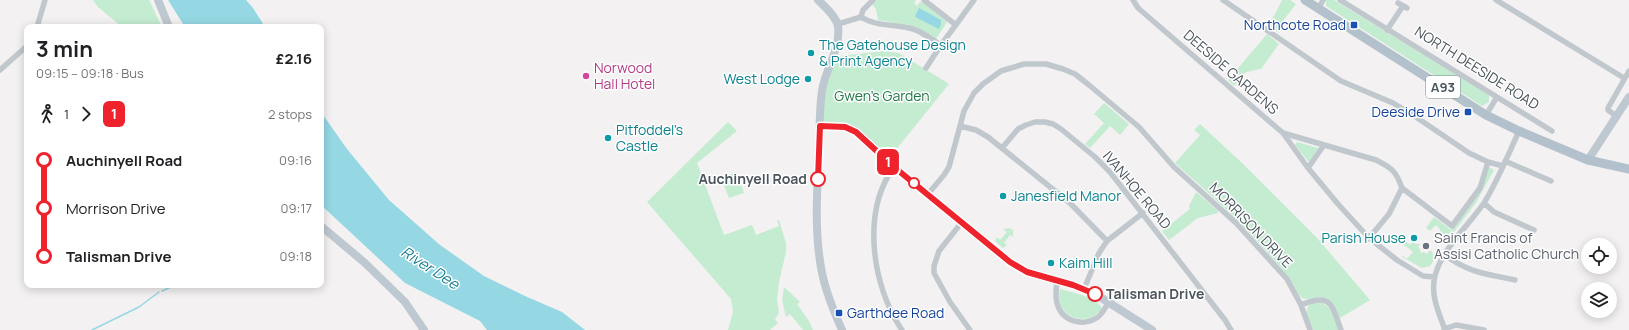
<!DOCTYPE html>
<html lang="en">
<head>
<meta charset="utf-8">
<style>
	body { margin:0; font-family:Manrope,sans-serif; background:#f6f6f6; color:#202124; height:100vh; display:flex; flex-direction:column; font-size:15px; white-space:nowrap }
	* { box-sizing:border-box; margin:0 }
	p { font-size:13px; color:#757577 }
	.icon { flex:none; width:22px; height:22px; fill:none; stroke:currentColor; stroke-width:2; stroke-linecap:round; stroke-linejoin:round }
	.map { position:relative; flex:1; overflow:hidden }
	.panel { position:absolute; left:24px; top:24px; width:300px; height:264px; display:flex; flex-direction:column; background:#fff; border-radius:8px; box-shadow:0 2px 10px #0003 }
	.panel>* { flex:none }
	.badge { padding:0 8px; border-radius:6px; font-size:14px; line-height:26px }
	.buttons { position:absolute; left:1581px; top:238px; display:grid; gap:8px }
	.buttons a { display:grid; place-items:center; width:36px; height:36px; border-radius:50%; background:#fff; box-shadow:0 2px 10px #0003; font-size:20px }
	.map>.badge { position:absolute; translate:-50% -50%; box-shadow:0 0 0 2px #fff }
	.legs { display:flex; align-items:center; gap:6px; height:44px; padding:0 12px; font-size:13px }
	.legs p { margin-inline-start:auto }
	.head { display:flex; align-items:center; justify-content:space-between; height:68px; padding:0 12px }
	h1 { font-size:22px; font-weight:700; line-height:30px }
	ul { padding:0 12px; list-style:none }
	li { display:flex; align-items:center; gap:14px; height:48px; font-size:15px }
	li i { display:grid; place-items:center; width:6px; height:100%; margin:0 5px; background:currentColor }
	li i::after { content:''; width:10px; height:10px; margin:-5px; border:3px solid; border-radius:50%; background:#fff }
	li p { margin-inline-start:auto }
	li:first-child i { background:linear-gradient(#0000 50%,currentColor 0) }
	li:last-child i { background:linear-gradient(currentColor 50%,#0000 0) }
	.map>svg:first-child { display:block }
	.green { fill:#c4ecd1 }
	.water { fill:#95d8e4 }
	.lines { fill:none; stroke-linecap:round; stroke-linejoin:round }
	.stream { stroke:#95d8e4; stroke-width:1.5 }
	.street { stroke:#c0c8ce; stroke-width:5.5 }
	.secondary { stroke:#bec8d0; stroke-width:8 }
	.primary { stroke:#b3c1cc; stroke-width:9 }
	.line-1-casing { stroke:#fff; stroke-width:9 }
	.line-1 { stroke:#ee232c; stroke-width:6 }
	.transit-dot { fill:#1a4fb4; stroke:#fff; stroke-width:1.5 }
	.culture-dot { fill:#0f9aa8; stroke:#fff; stroke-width:1.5 }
	.hotel-dot { fill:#d1479c; stroke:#fff; stroke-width:1.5 }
	.stop-1-dot { fill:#fff; stroke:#ee232c; stroke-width:2 }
	.worship-dot { fill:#6b7280; stroke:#fff; stroke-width:1.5 }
	.labels { text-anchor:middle; stroke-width:3; stroke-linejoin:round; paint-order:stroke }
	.shield { fill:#fff; stroke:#80888d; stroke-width:1 }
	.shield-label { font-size:13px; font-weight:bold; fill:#4a555c }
	.transit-label { font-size:14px; fill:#164399; stroke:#fff; text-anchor:end }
	.culture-label { font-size:14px; fill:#0d838f; stroke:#fff; text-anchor:start }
	.hotel-label { font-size:14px; fill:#b23c85; stroke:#fff; text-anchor:start }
	.street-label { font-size:14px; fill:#4a555c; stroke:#fff }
	.park-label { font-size:14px; fill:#217848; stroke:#fff }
	.stop-label { font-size:14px; font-weight:bold; fill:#4a555c; stroke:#fff; text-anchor:end }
	.worship-label { font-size:14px; fill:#5b616d; stroke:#fff; text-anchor:start }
	.water-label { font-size:15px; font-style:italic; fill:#197e91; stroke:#fff }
</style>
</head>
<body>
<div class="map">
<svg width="1629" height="330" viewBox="0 0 1629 330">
	<rect width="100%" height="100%" fill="#f3f1f1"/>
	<!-- green -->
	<path class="green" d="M93,0H149L162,27H122L98,7Z
		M877,0H916L914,3L917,6L920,2L925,3L947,22L936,39L922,30L909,25L878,20L876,9L872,4Z
		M1282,0H1290L1296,4L1278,27L1279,33L1268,25L1275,14Z
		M1326,0H1334L1489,95V102L1482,106L1326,6Z
		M1267,34L1279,44L1261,69L1246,72L1234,86L1228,80Z
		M882,51L899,53L949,84L887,161L857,132L820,126L821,104L834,57Z
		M1104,103L1129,124L1120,135L1110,126L1090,148L1085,144L1104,123L1094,114Z
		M728,122L737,131L697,163L724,235L752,225L756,235L779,226L777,221L779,220L786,243V252L779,282L777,300L779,313L775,319L778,323L770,330H728L733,312L731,299L647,202Z
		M1200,124L1242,163L1318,239L1370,300L1340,318C1326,282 1311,307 1300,296C1297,293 1295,287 1292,283C1287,274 1278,265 1271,257C1242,223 1209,193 1175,163L1200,135L1194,130Z
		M1297,142L1318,148L1310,161H1308L1295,145Z
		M1489,167L1494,170L1477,201L1448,240L1440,234L1441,232L1439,228L1436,225L1430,231L1426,228L1434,217L1451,230L1474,199Z
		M737,172L744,193L729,198L721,178Z
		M1196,192L1218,211V213L1198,218L1169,240L1162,231L1190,209L1189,206Z
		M1009,228L1013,230V237L1010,235L1004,243L1007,245L1003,248L995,241L997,237L1000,240L1007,232L1003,229Z
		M1405,241L1410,245L1413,242L1416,244H1420L1418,247L1420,249L1421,253L1424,252L1427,254L1429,251H1432L1434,260L1430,266L1422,268L1402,257L1403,256L1407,259L1413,252L1403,244Z
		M784,287L800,302L797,304L809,321L813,330H803L790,314L786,317L782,300Z
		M1060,289C1071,292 1096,297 1102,308C1087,330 1053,316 1060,289Z
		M1318,301C1332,306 1334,317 1339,330H1313C1308,318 1300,305 1318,301Z"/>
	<!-- water -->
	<path class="water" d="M168,0H246L253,8L265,27H185Z
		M919,8L941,20V24L939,29L917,18L915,16Z
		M321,112L347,149L389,200L440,245L484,276L525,296L562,312L585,330H487L480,321L405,283L321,205Z"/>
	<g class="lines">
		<!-- stream -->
		<path class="stream" d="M162,291L175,285
			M92,330L139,307L159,292"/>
		<!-- street -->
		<path class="street" d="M924,0L956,25
			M1133,0L1138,8L1283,133L1308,168L1338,204L1369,238L1397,260L1423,276L1434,277
			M1223,0L1341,81L1393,103L1410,113L1469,153L1488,162L1503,166
			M1340,0L1552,131
			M1496,0L1624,78
			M1398,3L1407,8
			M1319,8L1323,0
			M861,17C876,27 896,24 913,29C923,32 932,40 941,45L974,0
			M861,17L863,10L873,0
			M838,24L861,17
			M37,27L45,0
			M1387,30L1403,6
			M926,68L941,45
			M0,70L27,46
			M1486,115L1497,97
			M1616,116L1608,110V108L1629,71
			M960,126L976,130L988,137L1070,203L1107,241
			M1283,133L1376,160C1392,168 1396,171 1402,188L1389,214L1369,238
			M1002,148L1018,129L1026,125L1035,122H1045L1053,124L1061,129L1095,157L1110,172L1225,320L1231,330
			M1505,161L1551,181
			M894,167C861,212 872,286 902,330
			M1308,168L1324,145
			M1402,188L1452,226L1480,188L1488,162
			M928,194L944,175L949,167L964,111L974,93L983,84L1001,71L1024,64H1046L1063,69L1075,74L1089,85L1139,127L1174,167L1236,223L1287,279L1301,305L1310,330
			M1484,203L1494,212L1534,230
			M962,222L939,251L934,266V273L950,302L970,330
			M1445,255C1469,273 1487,274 1515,280
			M1057,282C1056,289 1055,296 1057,303C1062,322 1083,327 1098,317C1103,313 1106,307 1109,301
			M1084,289L1099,253L1107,241L1143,213
			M1301,305C1331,292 1332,305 1341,330
			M1444,329L1456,325L1484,330
			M1445,330C1439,313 1430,295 1435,276C1441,250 1469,225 1484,203C1498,180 1508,155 1519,131"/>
		<!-- secondary -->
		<path class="secondary" d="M158,0L169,27
			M818,0C825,7 836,16 838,26C841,50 825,69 822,91C819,110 820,131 819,151C817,191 814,233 822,273C826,292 834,312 842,330
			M820,126L845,127L857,132L894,167L1010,262L1027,272L1073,285L1100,297L1152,330
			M1588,160L1629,97
			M321,226L365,263L405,302L424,330"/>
		<!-- primary -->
		<path class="primary" d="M1305,0L1486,115L1519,131L1588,160L1629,169"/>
	</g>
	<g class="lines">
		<defs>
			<path id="line-1" d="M818,179L820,126L845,127L856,132L894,167L1010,262L1027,272L1073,285L1095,294"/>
		</defs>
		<!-- line-1 casing -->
		<use href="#line-1" class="line-1-casing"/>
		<!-- line-1 -->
		<use href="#line-1" class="line-1"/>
	</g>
	<!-- markers -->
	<g class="transit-dot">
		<rect x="1350" y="21" width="8" height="8" rx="2"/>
		<rect x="1464" y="108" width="8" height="8" rx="2"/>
		<rect x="835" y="309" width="8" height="8" rx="2"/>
	</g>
	<g class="culture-dot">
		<circle cx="811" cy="53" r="4"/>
		<circle cx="808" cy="79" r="4"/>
		<circle cx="608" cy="138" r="4"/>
		<circle cx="1003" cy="196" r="4"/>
		<circle cx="1414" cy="238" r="4"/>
		<circle cx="1051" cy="263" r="4"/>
	</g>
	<circle class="hotel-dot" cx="586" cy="76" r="4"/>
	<g class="stop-1-dot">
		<circle cx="818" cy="179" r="7"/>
		<circle cx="914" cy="183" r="5"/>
		<circle cx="1095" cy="294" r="7"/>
	</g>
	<circle class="worship-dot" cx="1426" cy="246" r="4"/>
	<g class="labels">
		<!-- shield labels -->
		<rect class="shield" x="1426" y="76" width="34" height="22" rx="3"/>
		<g class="shield-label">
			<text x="1443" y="92">A93</text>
		</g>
		<!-- transit labels -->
		<g class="transit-label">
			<text x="1346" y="30">Northcote Road</text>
			<text x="1460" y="117">Deeside Drive</text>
			<text x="847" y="318" text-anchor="start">Garthdee Road</text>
		</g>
		<!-- culture labels -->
		<g class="culture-label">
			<text x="819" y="50">The Gatehouse Design<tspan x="819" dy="16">&amp; Print Agency</tspan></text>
			<text x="800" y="84" text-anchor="end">West Lodge</text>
			<text x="616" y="135">Pitfoddel's<tspan x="616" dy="16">Castle</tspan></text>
			<text x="1011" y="201">Janesfield Manor</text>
			<text x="1406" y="243" text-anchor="end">Parish House</text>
			<text x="1059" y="268">Kaim Hill</text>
		</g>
		<!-- hotel labels -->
		<g class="hotel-label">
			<text x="594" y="73">Norwood<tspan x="594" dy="16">Hall Hotel</tspan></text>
		</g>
		<!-- street labels -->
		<g class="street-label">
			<text transform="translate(1477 68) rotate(32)" y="5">NORTH DEESIDE ROAD</text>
			<text transform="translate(1231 72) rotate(41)" y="5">DEESIDE GARDENS</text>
			<text transform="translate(1137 190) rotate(50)" y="5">IVANHOE ROAD</text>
			<text transform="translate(1251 225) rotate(46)" y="5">MORRISON DRIVE</text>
		</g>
		<!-- park labels -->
		<g class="park-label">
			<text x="882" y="101">Gwen's Garden</text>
		</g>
		<!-- stop labels -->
		<g class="stop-label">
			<text x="807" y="184">Auchinyell Road</text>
			<text x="1106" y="299" text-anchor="start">Talisman Drive</text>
		</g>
		<!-- worship labels -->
		<g class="worship-label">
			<text x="1434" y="243">Saint Francis of<tspan x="1434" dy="16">Assisi Catholic Church</tspan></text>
		</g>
		<!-- water labels -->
		<g class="water-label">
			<text transform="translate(430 268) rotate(33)" y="5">River Dee</text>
		</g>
	</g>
</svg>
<div class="buttons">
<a><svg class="icon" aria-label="locate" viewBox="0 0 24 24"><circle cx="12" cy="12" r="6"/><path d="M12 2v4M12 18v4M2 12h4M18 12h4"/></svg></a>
<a><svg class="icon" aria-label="layers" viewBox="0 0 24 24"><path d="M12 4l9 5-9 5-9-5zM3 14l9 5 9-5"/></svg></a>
</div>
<b class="badge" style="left:888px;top:162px;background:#ee232c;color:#fff">1</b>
<section class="panel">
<div class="head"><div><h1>3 min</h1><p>09:15 – 09:18 · Bus</p></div><b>£2.16</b></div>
<div class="legs"><svg class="icon" aria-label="walk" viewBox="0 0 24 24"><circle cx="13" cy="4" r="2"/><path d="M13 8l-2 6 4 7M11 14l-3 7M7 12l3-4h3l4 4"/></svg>1<svg class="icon" aria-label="forward" viewBox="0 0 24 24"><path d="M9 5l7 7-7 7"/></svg><b class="badge" style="background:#ee232c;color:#fff">1</b><p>2 stops</p></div>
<ul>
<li><i style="color:#ee232c"></i><b>Auchinyell Road</b><p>09:16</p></li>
<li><i style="color:#ee232c"></i><span>Morrison Drive</span><p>09:17</p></li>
<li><i style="color:#ee232c"></i><b>Talisman Drive</b><p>09:18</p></li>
</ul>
</section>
</div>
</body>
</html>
